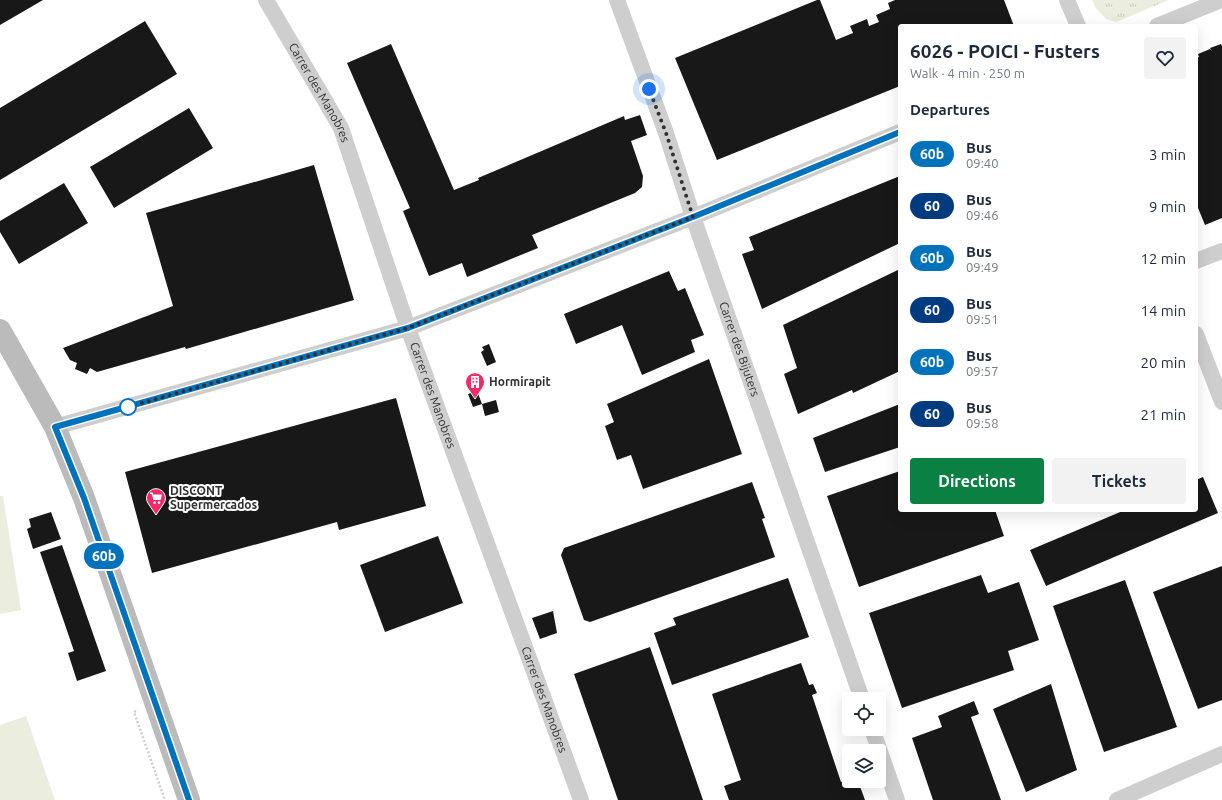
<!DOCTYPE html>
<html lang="en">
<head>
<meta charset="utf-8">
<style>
	body { margin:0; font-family:Ubuntu,sans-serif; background:#f2f2f3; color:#1f2937; height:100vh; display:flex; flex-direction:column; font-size:15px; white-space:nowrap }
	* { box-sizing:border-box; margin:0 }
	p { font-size:13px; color:#747a83 }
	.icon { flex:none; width:22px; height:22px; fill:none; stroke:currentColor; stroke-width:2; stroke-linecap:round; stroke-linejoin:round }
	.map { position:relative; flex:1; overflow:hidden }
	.panel { position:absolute; left:898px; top:24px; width:300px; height:488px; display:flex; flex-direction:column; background:#fff; border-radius:4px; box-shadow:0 4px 16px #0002 }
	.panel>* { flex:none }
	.badge { padding:0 8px; border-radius:13px; font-size:14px; line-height:26px }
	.controls { position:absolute; left:842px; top:692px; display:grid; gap:8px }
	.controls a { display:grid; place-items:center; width:44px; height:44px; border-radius:4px; background:#fff; box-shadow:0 4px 16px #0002; font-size:20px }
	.you { position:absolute; width:20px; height:20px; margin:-10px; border:3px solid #fff; border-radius:50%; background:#1a73e8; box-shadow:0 0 0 6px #1a73e833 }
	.map>.badge { position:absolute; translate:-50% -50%; box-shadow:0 0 0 2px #fff }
	h2 { padding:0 12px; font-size:15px; line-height:36px }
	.round { display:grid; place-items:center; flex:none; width:42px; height:42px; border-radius:4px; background:#f2f2f3 }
	.overview { display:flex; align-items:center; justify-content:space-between; height:68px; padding:0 12px }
	h1 { font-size:19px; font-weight:700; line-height:30px }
	.button { display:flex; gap:8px; margin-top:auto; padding:8px 12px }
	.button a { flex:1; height:46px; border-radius:4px; background:#0b8043; color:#fff; font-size:16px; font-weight:700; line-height:46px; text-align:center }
	.button a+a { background:#f2f2f3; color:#1f2937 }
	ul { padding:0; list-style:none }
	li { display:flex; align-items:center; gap:12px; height:52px; padding:0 12px }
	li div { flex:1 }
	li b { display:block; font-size:15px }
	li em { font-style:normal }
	li .badge { min-width:44px; font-weight:700; text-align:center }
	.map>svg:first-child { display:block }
	.green { fill:#ebeedf }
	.park { fill:url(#park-tufts) }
	.building { fill:#181818 }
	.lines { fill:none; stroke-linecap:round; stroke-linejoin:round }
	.path { stroke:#cecece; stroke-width:2.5; stroke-dasharray:2 2; stroke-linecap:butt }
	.street { stroke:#cecece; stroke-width:16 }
	.secondary { stroke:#bbb; stroke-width:22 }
	.line-casing { stroke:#fff; stroke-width:9 }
	.line { stroke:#0072bc; stroke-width:6 }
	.walk { stroke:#313131; stroke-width:4; stroke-dasharray:0 7.2 }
	.stop-dot { fill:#fff; stroke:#0072bc; stroke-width:2 }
	.labels { text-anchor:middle; stroke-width:4; stroke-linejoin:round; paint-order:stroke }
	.street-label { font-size:12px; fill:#313131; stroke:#fff }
	.poi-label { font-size:12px; font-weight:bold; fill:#313131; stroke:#fff; text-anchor:start }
</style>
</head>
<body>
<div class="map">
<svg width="1222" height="800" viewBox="0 0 1222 800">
	<defs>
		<pattern id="park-tufts" width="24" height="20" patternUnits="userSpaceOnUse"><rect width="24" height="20" fill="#ebeedf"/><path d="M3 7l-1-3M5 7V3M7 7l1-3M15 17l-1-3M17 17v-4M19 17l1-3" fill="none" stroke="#cacdc0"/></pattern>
	</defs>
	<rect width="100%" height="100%" fill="#fff"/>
	<!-- green -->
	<path class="green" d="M0,496H3L21,610L0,614Z
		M26,716L55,800H0V725Z"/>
	<!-- park -->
	<path class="park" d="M1092,0H1169L1116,22L1106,19L1095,7Z"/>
	<!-- building -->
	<path class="building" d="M0,0H43L0,25Z
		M817,0H820L836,40L853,33L850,26L867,19L869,26L879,22L876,15L890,9L888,3L895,0H1004L1014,26H900V86L717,160L675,58Z
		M145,21L177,74L0,180V108Z
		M391,44L454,190L479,180L478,178L624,116L625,120L640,115L647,135L631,141L643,176L642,187L635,193L532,235L538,248L467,277L462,263L429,276L403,211L410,208L347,63Z
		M1221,44L1222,46V218L1205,225L1196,203V58L1199,57L1198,54L1210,49L1212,51L1210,48Z
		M189,108L213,148L114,208L90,167Z
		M314,165L354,300L186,349L185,347L97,372L90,368L87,374L75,369L77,363L70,360L63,348L173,306L146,213Z
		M900,176V243L762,309L742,254L754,250L749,237Z
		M64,183L88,223L19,264L0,232V221Z
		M900,269V371L853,393L852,390L798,414L784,374L797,368L783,325Z
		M669,271L678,291L685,288L704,335L691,340L695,352L642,375L622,325L576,344L564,314Z
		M489,344L496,362L487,366L481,352L484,350L482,347Z
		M709,359L742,454L643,489L631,455L617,460L605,426L614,422L607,404Z
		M477,391L482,404L473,407L468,394Z
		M396,398L426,506L339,530L337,522L152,573L125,472Z
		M496,400L499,412L485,416L482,404Z
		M900,404V447L825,472L813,438Z
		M900,471V510H995L1004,536L859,587L827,496Z
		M1203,477L1218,513L1046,586L1030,550L1125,510H1196V480Z
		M752,482L765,518L762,519L775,557L590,622L584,620L561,555L564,548Z
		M51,512L61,539L33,549L27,529L31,527L29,519Z
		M438,536L463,603L385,632L360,565Z
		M62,545L106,671L77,681L68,653L74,651L40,552Z
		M1222,566V700L1198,709L1153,592Z
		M981,575L988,593L1019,582L1039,640L1008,651L1014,670L902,708L869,613Z
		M788,578L809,637L672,685L654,633L676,625L673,618Z
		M1125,580L1177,727L1104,752L1053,606Z
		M553,611L557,633L540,639L532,618Z
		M650,647L686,751L703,800H618L574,674Z
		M801,663L809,685L813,684L817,693L812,695L841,782L849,779V781H858L865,800H729L724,786L741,780L712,694Z
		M1051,684L1077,770L1026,792L993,709Z
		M974,701L979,714L971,717L1001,800H933L912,738L942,727L938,716Z"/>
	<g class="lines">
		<!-- path -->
		<path class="path" d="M136,711L134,712L165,800"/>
		<!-- street -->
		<g class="street">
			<path id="s1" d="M266,0L341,128L408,328L581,800"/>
			<path id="s2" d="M617,0L666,133L693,217L862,699"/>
			<path d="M1067,0L1078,26"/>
			<path d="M1157,26L1221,0"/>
			<path d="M1196,261L1222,251"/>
			<path d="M1196,334L1222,402"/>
			<path d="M55,427L408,328L693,217L900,132"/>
			<path d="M872,729L897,800"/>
			<path d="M1117,800L1222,754"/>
		</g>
		<!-- secondary -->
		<path class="secondary" d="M0,330L55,427L84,498L189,800"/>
	</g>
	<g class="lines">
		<defs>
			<path id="line" d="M189,800L84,498L55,427L408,328L693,217L900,132"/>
		</defs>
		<!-- line casing -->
		<use href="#line" class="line-casing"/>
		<!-- line -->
		<use href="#line" class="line"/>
		<!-- walk -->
		<path class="walk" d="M128,407L408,328L693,217L666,133L649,89"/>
	</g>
	<!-- icons -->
	<defs>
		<symbol id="building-pin" viewBox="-11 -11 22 30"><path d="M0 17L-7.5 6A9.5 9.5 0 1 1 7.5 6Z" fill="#ef2c68" stroke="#fff"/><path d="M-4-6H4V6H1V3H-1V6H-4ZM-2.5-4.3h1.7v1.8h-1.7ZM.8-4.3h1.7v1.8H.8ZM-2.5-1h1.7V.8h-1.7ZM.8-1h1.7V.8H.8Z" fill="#fff"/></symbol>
		<symbol id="supermarket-pin" viewBox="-11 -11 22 30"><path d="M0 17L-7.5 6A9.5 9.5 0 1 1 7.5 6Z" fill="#ef2c68" stroke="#fff"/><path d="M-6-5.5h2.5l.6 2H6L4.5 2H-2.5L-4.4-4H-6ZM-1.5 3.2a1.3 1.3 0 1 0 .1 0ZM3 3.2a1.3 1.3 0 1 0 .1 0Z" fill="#fff"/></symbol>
	</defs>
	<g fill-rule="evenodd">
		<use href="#building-pin" x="464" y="371" width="22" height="30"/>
		<use href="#supermarket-pin" x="145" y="487" width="22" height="30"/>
	</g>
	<!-- markers -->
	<circle class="stop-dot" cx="128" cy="407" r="8"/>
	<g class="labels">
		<!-- street labels -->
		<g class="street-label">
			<text dy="4" stroke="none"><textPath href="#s1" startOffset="107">Carrer des Manobres</textPath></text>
			<text dy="4" stroke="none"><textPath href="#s2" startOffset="370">Carrer des Bijuters</textPath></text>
			<text dy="4" stroke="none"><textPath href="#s1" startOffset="431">Carrer des Manobres</textPath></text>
			<text dy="4" stroke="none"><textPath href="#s1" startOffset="755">Carrer des Manobres</textPath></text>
		</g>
		<!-- poi labels -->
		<g class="poi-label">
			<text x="489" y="386">Hormirapit</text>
			<text x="170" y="495">DISCONT<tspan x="170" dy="14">Supermercados</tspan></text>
		</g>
	</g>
</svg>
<div class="controls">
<a><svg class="icon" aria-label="locate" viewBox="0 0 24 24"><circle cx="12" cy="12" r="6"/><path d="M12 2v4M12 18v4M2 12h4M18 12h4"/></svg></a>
<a><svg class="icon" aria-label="layers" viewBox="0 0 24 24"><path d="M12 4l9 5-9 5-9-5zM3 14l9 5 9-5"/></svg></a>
</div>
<div class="you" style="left:649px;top:89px"></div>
<b class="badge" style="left:104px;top:556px;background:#0072bc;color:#fff">60b</b>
<section class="panel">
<div class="overview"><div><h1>6026 - POICI - Fusters</h1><p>Walk · 4 min · 250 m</p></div><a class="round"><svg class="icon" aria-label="heart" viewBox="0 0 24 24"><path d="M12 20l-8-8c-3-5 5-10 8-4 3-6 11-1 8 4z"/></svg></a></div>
<h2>Departures</h2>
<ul>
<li><span class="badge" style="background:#0072bc;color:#fff">60b</span><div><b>Bus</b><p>09:40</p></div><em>3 min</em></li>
<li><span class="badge" style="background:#003b80;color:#fff">60</span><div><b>Bus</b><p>09:46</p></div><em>9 min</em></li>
<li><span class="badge" style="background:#0072bc;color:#fff">60b</span><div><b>Bus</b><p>09:49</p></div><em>12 min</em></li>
<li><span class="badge" style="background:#003b80;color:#fff">60</span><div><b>Bus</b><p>09:51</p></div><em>14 min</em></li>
<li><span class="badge" style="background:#0072bc;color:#fff">60b</span><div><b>Bus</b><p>09:57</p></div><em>20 min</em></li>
<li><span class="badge" style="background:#003b80;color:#fff">60</span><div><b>Bus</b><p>09:58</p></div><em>21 min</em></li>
</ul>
<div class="button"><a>Directions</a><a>Tickets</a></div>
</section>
</div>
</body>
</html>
